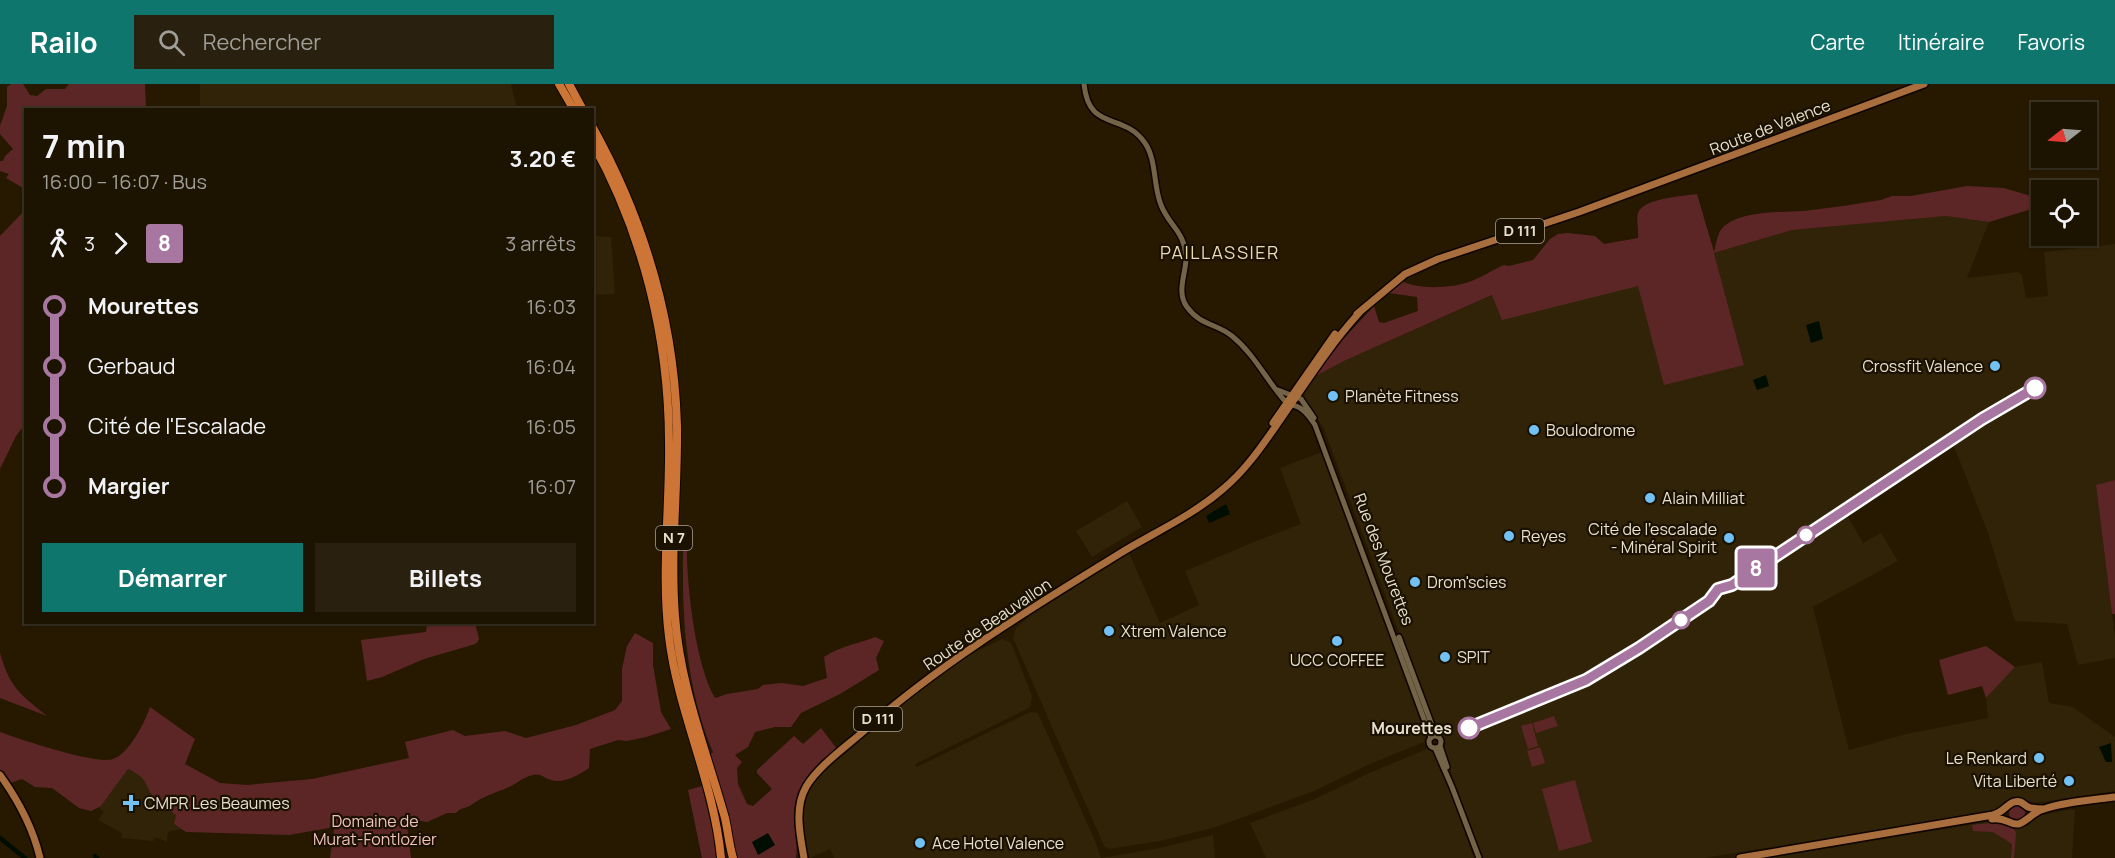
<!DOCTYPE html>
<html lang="fr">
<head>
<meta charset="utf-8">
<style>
	body { margin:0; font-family:Manrope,sans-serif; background:#29200f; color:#f1f3f6; height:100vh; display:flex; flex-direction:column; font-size:22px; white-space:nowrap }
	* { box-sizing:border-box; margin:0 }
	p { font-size:20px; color:#a09e99 }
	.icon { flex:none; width:33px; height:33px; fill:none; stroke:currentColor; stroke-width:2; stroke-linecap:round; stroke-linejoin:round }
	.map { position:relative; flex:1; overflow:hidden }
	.sheet { position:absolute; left:24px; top:24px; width:570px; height:516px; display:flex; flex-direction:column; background:#1c1300; border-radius:0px; box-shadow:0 2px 4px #0004,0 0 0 2px #3a3222 }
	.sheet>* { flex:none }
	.badge { padding:0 12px; border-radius:4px; font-size:21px; line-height:39px }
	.needle { width:39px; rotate:253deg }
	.tools { position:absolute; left:2031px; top:18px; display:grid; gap:12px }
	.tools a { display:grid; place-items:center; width:66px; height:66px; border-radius:0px; background:#1c1300; box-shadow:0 2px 4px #0004,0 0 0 2px #3a3222; font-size:30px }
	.map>.badge { position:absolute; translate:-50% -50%; box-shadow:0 0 0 3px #fff }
	.legs { display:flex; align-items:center; gap:9px; height:66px; padding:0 18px; font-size:20px }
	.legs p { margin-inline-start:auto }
	.summary { display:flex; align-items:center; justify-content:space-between; height:102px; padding:0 18px }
	h1 { font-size:33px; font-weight:700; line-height:45px }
	.action { display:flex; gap:12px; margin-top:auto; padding:12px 18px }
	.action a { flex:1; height:69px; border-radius:0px; background:#0f766e; color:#fff; font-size:24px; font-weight:700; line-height:69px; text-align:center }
	.action a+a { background:#29200f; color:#f1f3f6 }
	ul { padding:0 18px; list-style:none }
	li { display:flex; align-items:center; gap:21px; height:60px; font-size:22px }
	li i { display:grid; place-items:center; width:9px; height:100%; margin:0 8px; background:currentColor }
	li i::after { content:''; width:15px; height:15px; margin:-8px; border:4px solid; border-radius:50%; background:#1c1300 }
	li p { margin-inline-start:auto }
	li:first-child i { background:linear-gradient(#0000 50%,currentColor 0) }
	li:last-child i { background:linear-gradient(currentColor 50%,#0000 0) }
	header { display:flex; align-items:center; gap:36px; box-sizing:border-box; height:84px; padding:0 30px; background:#0f766e; color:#fff }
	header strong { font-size:28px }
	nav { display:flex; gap:33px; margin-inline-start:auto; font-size:21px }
	.search { width:420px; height:54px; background:#29200f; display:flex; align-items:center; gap:15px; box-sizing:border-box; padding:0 21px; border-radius:0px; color:#a09e99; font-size:22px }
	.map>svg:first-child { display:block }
	.built { fill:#302307 }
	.green { fill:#5d2626 }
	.water { fill:#000d01 }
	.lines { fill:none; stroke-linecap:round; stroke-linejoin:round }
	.canal { stroke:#000d01; stroke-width:4.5 }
	.minor-casing { stroke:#0f0400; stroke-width:8 }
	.major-casing { stroke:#0f0400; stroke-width:10 }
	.highway-casing { stroke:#0f0400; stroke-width:10 }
	.minor { stroke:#746447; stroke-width:5 }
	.major { stroke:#a96e3d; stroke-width:7 }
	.highway { stroke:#cc7536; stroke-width:8 }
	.line-1-casing { stroke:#fff; stroke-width:14 }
	.line-1 { stroke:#a877a1; stroke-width:9 }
	.poi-dot { fill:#71c1f5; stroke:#1b1100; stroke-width:2 }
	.stop-1-dot { fill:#fff; stroke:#a877a1; stroke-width:3 }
	.labels { text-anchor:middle; stroke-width:4.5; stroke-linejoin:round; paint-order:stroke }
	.shield { fill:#1b1100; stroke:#aaa291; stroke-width:1.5 }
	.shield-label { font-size:15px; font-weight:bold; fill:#e8e0cf }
	.street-label { font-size:16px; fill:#e8e0cf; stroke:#1b1100 }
	.poi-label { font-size:16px; fill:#e8e0cf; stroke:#1b1100; text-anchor:start }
	.stop-label { font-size:16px; font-weight:bold; fill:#e8e0cf; stroke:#1b1100; text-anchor:end }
	.park-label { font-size:16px; fill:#f0c1be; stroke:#1b1100 }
	.neighbourhood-label { font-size:18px; letter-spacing:1.5px; fill:#ebdab8; stroke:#1b1100 }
</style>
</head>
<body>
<header>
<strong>Railo</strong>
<div class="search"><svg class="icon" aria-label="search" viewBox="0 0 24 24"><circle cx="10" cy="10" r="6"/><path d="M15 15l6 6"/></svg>Rechercher</div>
<nav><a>Carte</a><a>Itinéraire</a><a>Favoris</a></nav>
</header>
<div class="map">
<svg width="2115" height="774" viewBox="0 0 2115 774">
	<rect width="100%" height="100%" fill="#261900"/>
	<!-- built -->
	<path class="built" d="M200,0H511L517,25H200Z
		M1946,132L1989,138L1967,194L2018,188L2022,191L2026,214L2048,212L2044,168L2115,160V396L2096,401L2115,553V574L2078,581L2067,540L2015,537L1988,449L1950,352L1842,422L1863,459L1881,449L1898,477L1813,523L1849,666L1906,650L1988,634L1986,614L2015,583L2042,578L2049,619L2073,623L2115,653V707L2034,719L2017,713H2013L2005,717L1997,726L1984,729L1704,774H1483L1443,667L1446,659L1442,650L1435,646L1324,345L1304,313L1306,305L1314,293L1344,277L1493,211L1502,235L1639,201L1744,280L1714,169L1792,146Z
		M593,152L611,153L615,210L593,211Z
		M1322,368L1428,648L1424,658L1370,680L1314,707L1216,743L1160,757L1109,765L1104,762L1013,554L1016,544L1031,531L1129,469L1160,539L1199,521L1185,487L1256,457L1301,440L1280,384Z
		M1127,417L1142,443L1092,473L1076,447Z
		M1002,555L1010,558L1013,563L1032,612L1031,621L1029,624L915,680L917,683L1030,628L1038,629L1095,757L1101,774H834L830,765L810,774L805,760L803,725L809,705L820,689L877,640L939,591L973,569Z
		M1427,665L1436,670L1474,774H1266L1250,739L1315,715L1369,689Z
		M128,685L137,689L146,697L156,717L176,731L174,740L181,745L168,748L167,758L155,753L154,757L121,754L122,749L98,736L104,728L98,723L101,722Z
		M2068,726H2075L2072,774H1769L1986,738L2002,739L2014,745L2028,742L2037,732Z
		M1213,751L1215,774H1101L1159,764Z"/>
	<!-- green -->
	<path class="green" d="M11,0H23L30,11L37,12L46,5H65L69,0H145L146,25L26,26L25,104H23L6,94L9,90L0,87V77H3L5,72L13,65L0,50V42L7,22V3Z
		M1967,102L2004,104L2041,115V122L1989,138L1946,132L1792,146L1714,169L1744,281L1664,301L1638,202L1502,236L1492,211L1344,277L1314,293L1335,264L1374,222L1379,238L1384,239L1418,227L1417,213L1389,209L1402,197C1417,206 1453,204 1469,198C1481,194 1492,186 1504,181L1509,182L1533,176L1550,155L1558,150L1568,149L1595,152L1604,160L1638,154C1639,147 1636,136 1638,129C1643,114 1684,112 1697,110L1714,168C1717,158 1717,146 1727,140C1747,127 1781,128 1804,127C1830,124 1856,120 1881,116L1892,112H1911Z
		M25,126V340L16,352L0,385V152Z
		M2115,396V530H2112L2096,401Z
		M687,448C685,490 694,578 715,614L727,610L758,605L763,601L782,599L803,602L827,594L824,573C840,562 858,560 875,553L884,557L876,574L879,586L840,610L801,629L791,643H775L755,648L748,663L735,671L742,678L737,684L738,700L747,720L753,722L772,705L757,689V686L794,652L803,660L821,644L837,665C814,685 793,702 794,736C795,749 798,761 796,774H736L710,671L713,668C690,614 683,552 683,494C683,478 682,463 687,448Z
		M427,539H475L479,555L477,559L472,561L424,575L382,593L367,597L361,556L426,548Z
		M635,549L653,559V581L661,628L671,645L646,653L627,657L618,656L590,665L589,684C579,691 563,700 551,696C544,694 540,689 533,691C525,692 516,700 509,703C495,709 483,712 471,721C465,725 461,723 456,729H447L427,738L415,736L407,741L411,774H330L335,738L329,744L289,751L186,748L174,740L176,731C170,727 161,722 156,717C144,702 150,695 128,685L101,722L91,727L79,724L52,704L35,703L22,695L10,699L0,686V648C19,655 96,681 113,675C129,670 145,638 150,623L195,655L185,680L220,699L247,701L312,695L409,674L405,658L453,646L465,652L505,647L526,654L576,641L615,626L622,617V585L627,562Z
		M1986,562L2015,583L1986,614L1982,602L1948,611L1939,576Z
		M0,569C10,604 20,610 47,632L0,614Z
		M1554,632L1558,642L1536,649L1533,639Z
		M1532,639L1538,662L1528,665L1521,642Z
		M1540,663L1545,679L1532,683L1527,667Z
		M1575,696L1592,758L1559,767L1542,705Z
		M702,702L713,749L716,774H702L688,706Z
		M2009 729a8 8 0 1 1 16 0a8 8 0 1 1-16 0Z
		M1998,738L2014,745L2016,749L2014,774H2011L2012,760L1993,748L1973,747L1972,741Z"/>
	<!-- water -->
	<path class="water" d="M1819,237L1823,255L1811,259L1806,241Z
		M1766,291L1769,302L1757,306L1753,296Z
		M1226,420L1230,430L1209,439L1206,432Z
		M2111,659L2112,678H2106L2099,663Z
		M768,749L775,761L758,771L752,758Z"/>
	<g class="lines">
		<!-- canal -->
		<path class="canal" d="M0,754L25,774
			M95,772L97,774"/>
		<defs>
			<path id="minor" d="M1084,0C1089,49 1123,27 1145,59C1157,77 1153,102 1161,121C1169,142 1185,147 1186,174C1186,190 1176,208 1187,223C1201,242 1216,239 1232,252C1254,270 1266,295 1284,316C1288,321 1295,321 1300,324C1307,328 1311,335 1315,341L1431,654
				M1278,306L1301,315L1314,334
				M1399,553L1436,652
				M1429 658a6 6 0 1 1 12 0a6 6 0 1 1-12 0Z
				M1440,662L1447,683
				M1435,664L1452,703L1479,774"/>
			<path id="major" d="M1357,230L1405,190L1438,175L1579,128L1924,0
				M1273,339L1335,250
				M0,691C18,716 33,744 40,774
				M1992,735C2006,733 2010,741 2018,740C2023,740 2033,729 2041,726C2062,718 2092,716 2115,713
				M804,774C800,751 794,724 806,703C818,682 847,662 865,646C942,578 1032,524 1119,470C1153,449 1192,432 1223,405C1245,387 1262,362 1278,339C1304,302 1328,263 1359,229
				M1740,774L1993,731C2004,728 2007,720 2014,718C2021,716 2023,720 2028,723C2033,725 2039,725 2044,725"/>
			<path id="highway" d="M559,0L574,26
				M569,0L583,26
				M592,42C643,134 674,236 677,341C678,405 670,468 675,532C680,602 706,666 725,734C728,747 729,761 733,774
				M592,58C643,149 669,255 669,359C670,424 661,489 669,553C678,629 714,698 721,774"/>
		</defs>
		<!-- minor casing -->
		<use href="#minor" class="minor-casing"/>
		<!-- major casing -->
		<use href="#major" class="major-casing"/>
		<!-- highway casing -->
		<use href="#highway" class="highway-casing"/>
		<!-- minor -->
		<use href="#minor" class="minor"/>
		<!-- major -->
		<use href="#major" class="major"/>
		<!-- highway -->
		<use href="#highway" class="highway"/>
	</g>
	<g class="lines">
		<defs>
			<path id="line-1" d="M1469,644L1586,596L1639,564L1709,517L1718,505L1732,501L1982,335L2035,304"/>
		</defs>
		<!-- line-1 casing -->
		<use href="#line-1" class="line-1-casing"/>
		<!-- line-1 -->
		<use href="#line-1" class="line-1"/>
	</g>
	<!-- markers -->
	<g class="poi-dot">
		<circle cx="1995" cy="282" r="6"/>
		<circle cx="1333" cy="312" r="6"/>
		<circle cx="1534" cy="346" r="6"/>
		<circle cx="1650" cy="414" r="6"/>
		<circle cx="1509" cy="452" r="6"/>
		<circle cx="1729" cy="454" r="6"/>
		<circle cx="1415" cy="498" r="6"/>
		<circle cx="1109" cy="547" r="6"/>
		<circle cx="1337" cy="557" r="6"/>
		<circle cx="1445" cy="573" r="6"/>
		<circle cx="2039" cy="674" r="6"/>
		<circle cx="2069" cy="697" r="6"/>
		<path d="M128 710h6v6h6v6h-6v6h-6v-6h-6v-6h6z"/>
		<circle cx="920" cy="759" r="6"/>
	</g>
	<g class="stop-1-dot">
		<circle cx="2035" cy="304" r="10"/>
		<circle cx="1806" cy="451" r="8"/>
		<circle cx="1681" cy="536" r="8"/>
		<circle cx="1469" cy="644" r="10"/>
	</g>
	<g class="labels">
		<!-- shield labels -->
		<g class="shield">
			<rect x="1496" y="135" width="48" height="24" rx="4.5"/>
			<rect x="656" y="442" width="36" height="24" rx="4.5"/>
			<rect x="854" y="623" width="48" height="24" rx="4.5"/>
		</g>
		<g class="shield-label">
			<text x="1520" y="152">D 111</text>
			<text x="674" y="459">N 7</text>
			<text x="878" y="640">D 111</text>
		</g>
		<!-- street labels -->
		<g class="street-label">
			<text transform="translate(1770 43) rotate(-21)" y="6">Route de Valence</text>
			<text transform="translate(1384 475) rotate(69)" y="6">Rue des Mourettes</text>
			<text transform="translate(987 540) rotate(-34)" y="6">Route de Beauvallon</text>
		</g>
		<!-- poi labels -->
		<g class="poi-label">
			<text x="1983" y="288" text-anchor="end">Crossfit Valence</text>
			<text x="1345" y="318">Planète Fitness</text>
			<text x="1546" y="352">Boulodrome</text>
			<text x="1662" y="420">Alain Milliat</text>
			<text x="1717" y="451" text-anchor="end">Cité de l'escalade<tspan x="1717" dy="18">- Minéral Spirit</tspan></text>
			<text x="1521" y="458">Reyes</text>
			<text x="1427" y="504">Drom'scies</text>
			<text x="1121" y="553">Xtrem Valence</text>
			<text x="1457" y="579">SPIT</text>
			<text x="1337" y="582" text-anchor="middle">UCC COFFEE</text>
			<text x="2027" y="680" text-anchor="end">Le Renkard</text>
			<text x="2057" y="703" text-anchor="end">Vita Liberté</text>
			<text x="144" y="725">CMPR Les Beaumes</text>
			<text x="932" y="765">Ace Hotel Valence</text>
		</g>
		<!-- stop labels -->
		<g class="stop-label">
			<text x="1452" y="650">Mourettes</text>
		</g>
		<!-- park labels -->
		<g class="park-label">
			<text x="375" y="743">Domaine de<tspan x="375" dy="18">Murat-Fontlozier</tspan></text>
		</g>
		<!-- neighbourhood labels -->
		<g class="neighbourhood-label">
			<text x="1220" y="175">PAILLASSIER</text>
		</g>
	</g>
</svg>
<div class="tools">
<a><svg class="needle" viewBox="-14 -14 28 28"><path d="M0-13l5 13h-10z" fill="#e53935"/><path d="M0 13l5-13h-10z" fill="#a09e99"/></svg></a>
<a><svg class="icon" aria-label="locate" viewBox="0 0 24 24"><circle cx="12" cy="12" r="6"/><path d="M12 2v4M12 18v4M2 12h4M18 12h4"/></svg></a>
</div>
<b class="badge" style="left:1756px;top:484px;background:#a877a1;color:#fff">8</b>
<section class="sheet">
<div class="summary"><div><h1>7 min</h1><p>16:00 – 16:07 · Bus</p></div><b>3.20 €</b></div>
<div class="legs"><svg class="icon" aria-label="walk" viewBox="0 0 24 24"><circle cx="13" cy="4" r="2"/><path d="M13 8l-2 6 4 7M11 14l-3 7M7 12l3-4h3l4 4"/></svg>3<svg class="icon" aria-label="forward" viewBox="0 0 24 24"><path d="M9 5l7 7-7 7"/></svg><b class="badge" style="background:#a877a1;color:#fff">8</b><p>3 arrêts</p></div>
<ul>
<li><i style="color:#a877a1"></i><b>Mourettes</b><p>16:03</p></li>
<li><i style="color:#a877a1"></i><span>Gerbaud</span><p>16:04</p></li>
<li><i style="color:#a877a1"></i><span>Cité de l'Escalade</span><p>16:05</p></li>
<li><i style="color:#a877a1"></i><b>Margier</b><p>16:07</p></li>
</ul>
<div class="action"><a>Démarrer</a><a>Billets</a></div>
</section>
</div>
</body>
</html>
